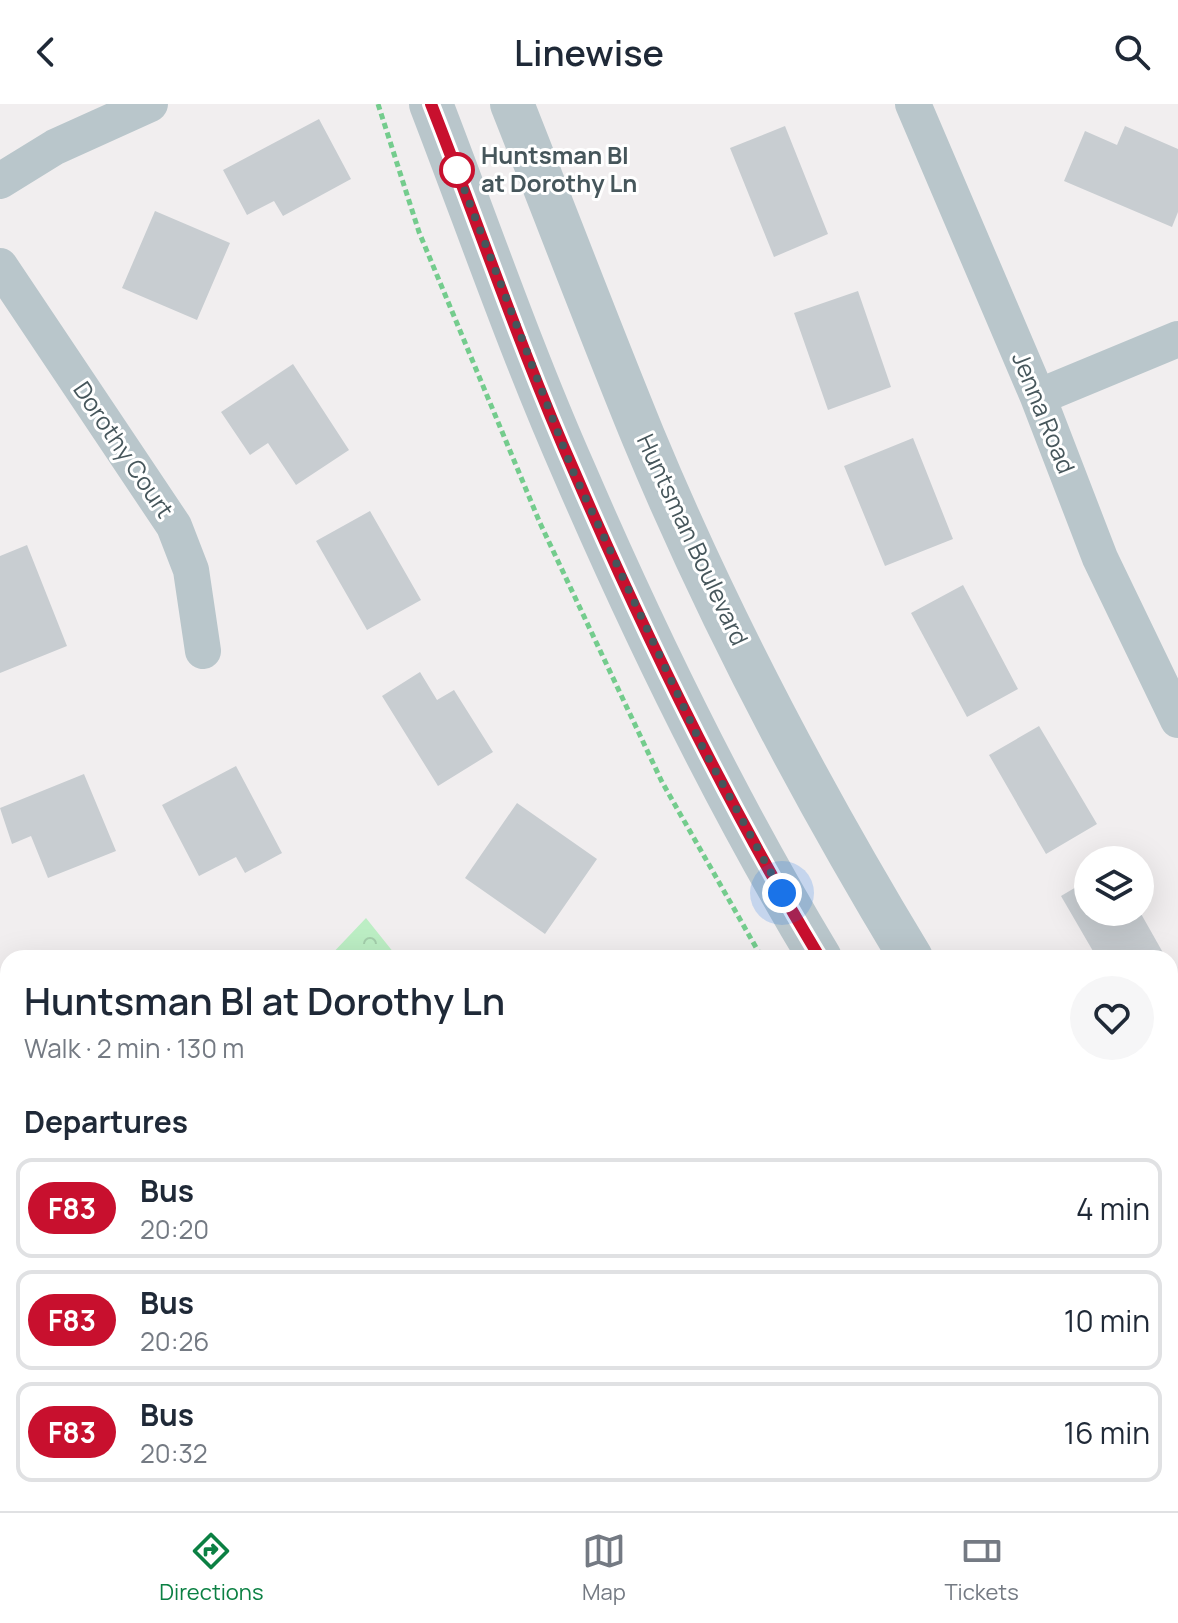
<!DOCTYPE html>
<html lang="en">
<head>
<meta charset="utf-8">
<style>
	body { margin:0; font-family:Manrope,sans-serif; background:#f6f6f7; color:#1f2937; height:100vh; display:flex; flex-direction:column; font-size:30px; white-space:nowrap }
	* { box-sizing:border-box; margin:0 }
	p { font-size:26px; color:#747a83 }
	.icon { flex:none; width:44px; height:44px; fill:none; stroke:currentColor; stroke-width:2; stroke-linecap:round; stroke-linejoin:round }
	.map { position:relative; flex:1; overflow:hidden }
	.sheet { position:absolute; left:0px; top:846px; width:1178px; height:562px; display:flex; flex-direction:column; background:#fff; border-radius:24px 24px 0 0; box-shadow:0 8px 32px #0002 }
	.sheet>* { flex:none }
	.badge { padding:0 16px; border-radius:26px; font-size:28px; line-height:52px }
	.fabs { position:absolute; left:1074px; top:742px; display:grid; gap:16px }
	.fabs a { display:grid; place-items:center; width:80px; height:80px; border-radius:50%; background:#fff; box-shadow:0 8px 32px #0002; font-size:40px }
	.you { position:absolute; width:40px; height:40px; margin:-20px; border:6px solid #fff; border-radius:50%; background:#1a73e8; box-shadow:0 0 0 12px #1a73e833 }
	.map>.badge { position:absolute; translate:-50% -50%; box-shadow:0 0 0 4px #fff }
	h2 { padding:0 24px; font-size:30px; line-height:72px }
	.round { display:grid; place-items:center; flex:none; width:84px; height:84px; border-radius:42px; background:#f6f6f7 }
	.head { display:flex; align-items:center; justify-content:space-between; height:136px; padding:0 24px }
	h1 { font-size:38px; font-weight:600; line-height:60px }
	ul { padding:0; list-style:none }
	li { display:flex; align-items:center; gap:24px; height:100px; margin:0 16px 12px; padding:0 8px; border:4px solid #e0e1e3; border-radius:16px }
	li div { flex:1 }
	li b { display:block; font-size:30px }
	li em { font-style:normal }
	li .badge { min-width:88px; font-weight:700; text-align:center }
	header { display:flex; justify-content:space-between; align-items:center; height:104px; padding:0 24px; background:#fff; font-size:36px; font-weight:600 }
	.tabs { display:flex; justify-content:space-around; align-items:center; height:112px; border-top:2px solid #e0e1e3; background:#fff; font-size:22px; color:#747a83 }
	.tabs a { display:grid; justify-items:center; gap:4px }
	.tabs .selected { color:#0b8043 }
	.map>svg:first-child { display:block }
	.park { fill:url(#park-crowns) }
	.water { fill:url(#water-waves) }
	.building { fill:#c8cdd1 }
	.lines { fill:none; stroke-linecap:round; stroke-linejoin:round }
	.path { stroke:#74cc8d; stroke-width:5; stroke-dasharray:6 4; stroke-linecap:butt }
	.minor { stroke:#b9c6cb; stroke-width:36 }
	.tertiary { stroke:#b9c6cb; stroke-width:44 }
	.line-casing { stroke:#fff; stroke-width:18 }
	.line { stroke:#c8102e; stroke-width:12 }
	.walk { stroke:#46565b; stroke-width:8; stroke-dasharray:0 14.4 }
	.stop-dot { fill:#fff; stroke:#c8102e; stroke-width:4 }
	.labels { text-anchor:middle; stroke-width:6; stroke-linejoin:round; paint-order:stroke }
	.stop-label { font-size:24px; font-weight:bold; fill:#46565b; stroke:#fff; text-anchor:start }
	.street-label { font-size:24px; fill:#46565b; stroke:#fff }
</style>
</head>
<body>
<header><svg class="icon" aria-label="back" viewBox="0 0 24 24"><path d="M15 5l-7 7 7 7"/></svg>Linewise<svg class="icon" aria-label="search" viewBox="0 0 24 24"><circle cx="10" cy="10" r="6"/><path d="M15 15l6 6"/></svg></header>
<div class="map">
<svg width="1178" height="1407" viewBox="0 0 1178 1407">
	<defs>
		<pattern id="park-crowns" width="20" height="18" patternUnits="userSpaceOnUse" patternTransform="scale(2)"><rect width="20" height="18" fill="#bceec4"/><path d="M2 6a3 3 0 1 1 6 0M12 15a3 3 0 1 1 6 0" fill="none" stroke="#a3ceab"/></pattern>
		<pattern id="water-waves" width="16" height="10" patternUnits="userSpaceOnUse" patternTransform="scale(2)"><rect width="16" height="10" fill="#89ebea"/><path d="M0 5q4-4 8 0t8 0" fill="none" stroke="#72c1c1"/></pattern>
	</defs>
	<rect width="100%" height="100%" fill="#f1eeef"/>
	<!-- park -->
	<path class="park" d="M366,814L398,854H328Z
		M0,908L8,909V1283L0,1264Z
		M8,1327V1400H1170V1388L1178,1396V1407H0V1352Z"/>
	<!-- water -->
	<path class="water" d="M331,1400H621L626,1407H329Z"/>
	<!-- building -->
	<path class="building" d="M319,15L351,75L283,112L274,97L247,111L223,66Z
		M785,22L828,130L774,153L730,44Z
		M1125,22L1178,45V108L1172,123L1064,77L1085,27L1117,41Z
		M155,107L230,139L197,216L122,184Z
		M858,187L891,283L828,306L794,209Z
		M293,260L349,346L296,381L268,339L250,351L221,308Z
		M913,334L953,435L885,462L844,362Z
		M370,407L421,496L367,526L316,437Z
		M27,441L67,542L0,569V452Z
		M963,481L1018,585L967,613L911,509Z
		M420,568L437,596L454,586L493,648L438,682L382,592Z
		M1039,622L1097,720L1046,750L989,651Z
		M236,662L282,749L245,769L236,753L199,772L162,701Z
		M84,670L116,747L48,774L31,732L12,740L0,704Z
		M517,699L597,755L545,830L465,774Z
		M1088,776V808H1140L1166,854H1097L1061,792Z
		M1178,909V975L1170,969V919Z"/>
	<g class="lines">
		<!-- path -->
		<path class="path" d="M378,0L419,128L540,419L662,678L762,854
			M1170,1378L1178,1384"/>
		<!-- minor -->
		<path class="minor" d="M913,0L1038,293L1100,454L1178,616
			M0,77L55,43L150,0
			M0,162L174,422L191,466L203,547
			M1038,293L1178,235"/>
		<!-- tertiary -->
		<path class="tertiary" d="M431,0C478,122 521,247 574,367C646,534 726,698 820,854
			M512,0C556,111 598,222 643,332C718,513 810,687 911,854
			M1170,1207L1178,1215
			M1170,1316L1178,1324"/>
	</g>
	<g class="lines">
		<defs>
			<path id="line" d="M431,0C479,122 521,247 574,367C646,534 726,698 820,854"/>
		</defs>
		<!-- line casing -->
		<use href="#line" class="line-casing"/>
		<!-- line -->
		<use href="#line" class="line"/>
		<!-- walk -->
		<path class="walk" d="M457,66L453,56L572,365L702,642L782,789"/>
	</g>
	<!-- markers -->
	<circle class="stop-dot" cx="457" cy="66" r="16"/>
	<g class="labels">
		<!-- stop labels -->
		<g class="stop-label">
			<text x="481" y="60">Huntsman Bl<tspan x="481" dy="28">at Dorothy Ln</tspan></text>
		</g>
		<!-- street labels -->
		<g class="street-label">
			<text transform="translate(1043 309) rotate(68)" y="8">Jenna Road</text>
			<text transform="translate(123 346) rotate(56)" y="8">Dorothy Court</text>
			<text transform="translate(692 436) rotate(65)" y="8">Huntsman Boulevard</text>
		</g>
	</g>
</svg>
<div class="fabs">
<a><svg class="icon" aria-label="layers" viewBox="0 0 24 24"><path d="M12 4l9 5-9 5-9-5zM3 14l9 5 9-5"/></svg></a>
</div>
<div class="you" style="left:782px;top:789px"></div>
<section class="sheet">
<div class="head"><div><h1>Huntsman Bl at Dorothy Ln</h1><p>Walk · 2 min · 130 m</p></div><a class="round"><svg class="icon" aria-label="heart" viewBox="0 0 24 24"><path d="M12 20l-8-8c-3-5 5-10 8-4 3-6 11-1 8 4z"/></svg></a></div>
<h2>Departures</h2>
<ul>
<li><span class="badge" style="background:#c8102e;color:#fff">F83</span><div><b>Bus</b><p>20:20</p></div><em>4 min</em></li>
<li><span class="badge" style="background:#c8102e;color:#fff">F83</span><div><b>Bus</b><p>20:26</p></div><em>10 min</em></li>
<li><span class="badge" style="background:#c8102e;color:#fff">F83</span><div><b>Bus</b><p>20:32</p></div><em>16 min</em></li>
</ul>
</section>
</div>
<nav class="tabs">
<a class="selected"><svg class="icon" aria-label="directions" viewBox="0 0 24 24"><path d="M12 3l9 9-9 9-9-9zM9 14v-3h6M13 9l2 2-2 2"/></svg>Directions</a>
<a><svg class="icon" aria-label="map" viewBox="0 0 24 24"><path d="M3 6l6-2 6 2 6-2v14l-6 2-6-2-6 2zM9 4v14M15 6v14"/></svg>Map</a>
<a><svg class="icon" aria-label="tickets" viewBox="0 0 24 24"><path d="M3 7h18v10H3zM15 7v10"/></svg>Tickets</a>
</nav>
</body>
</html>
